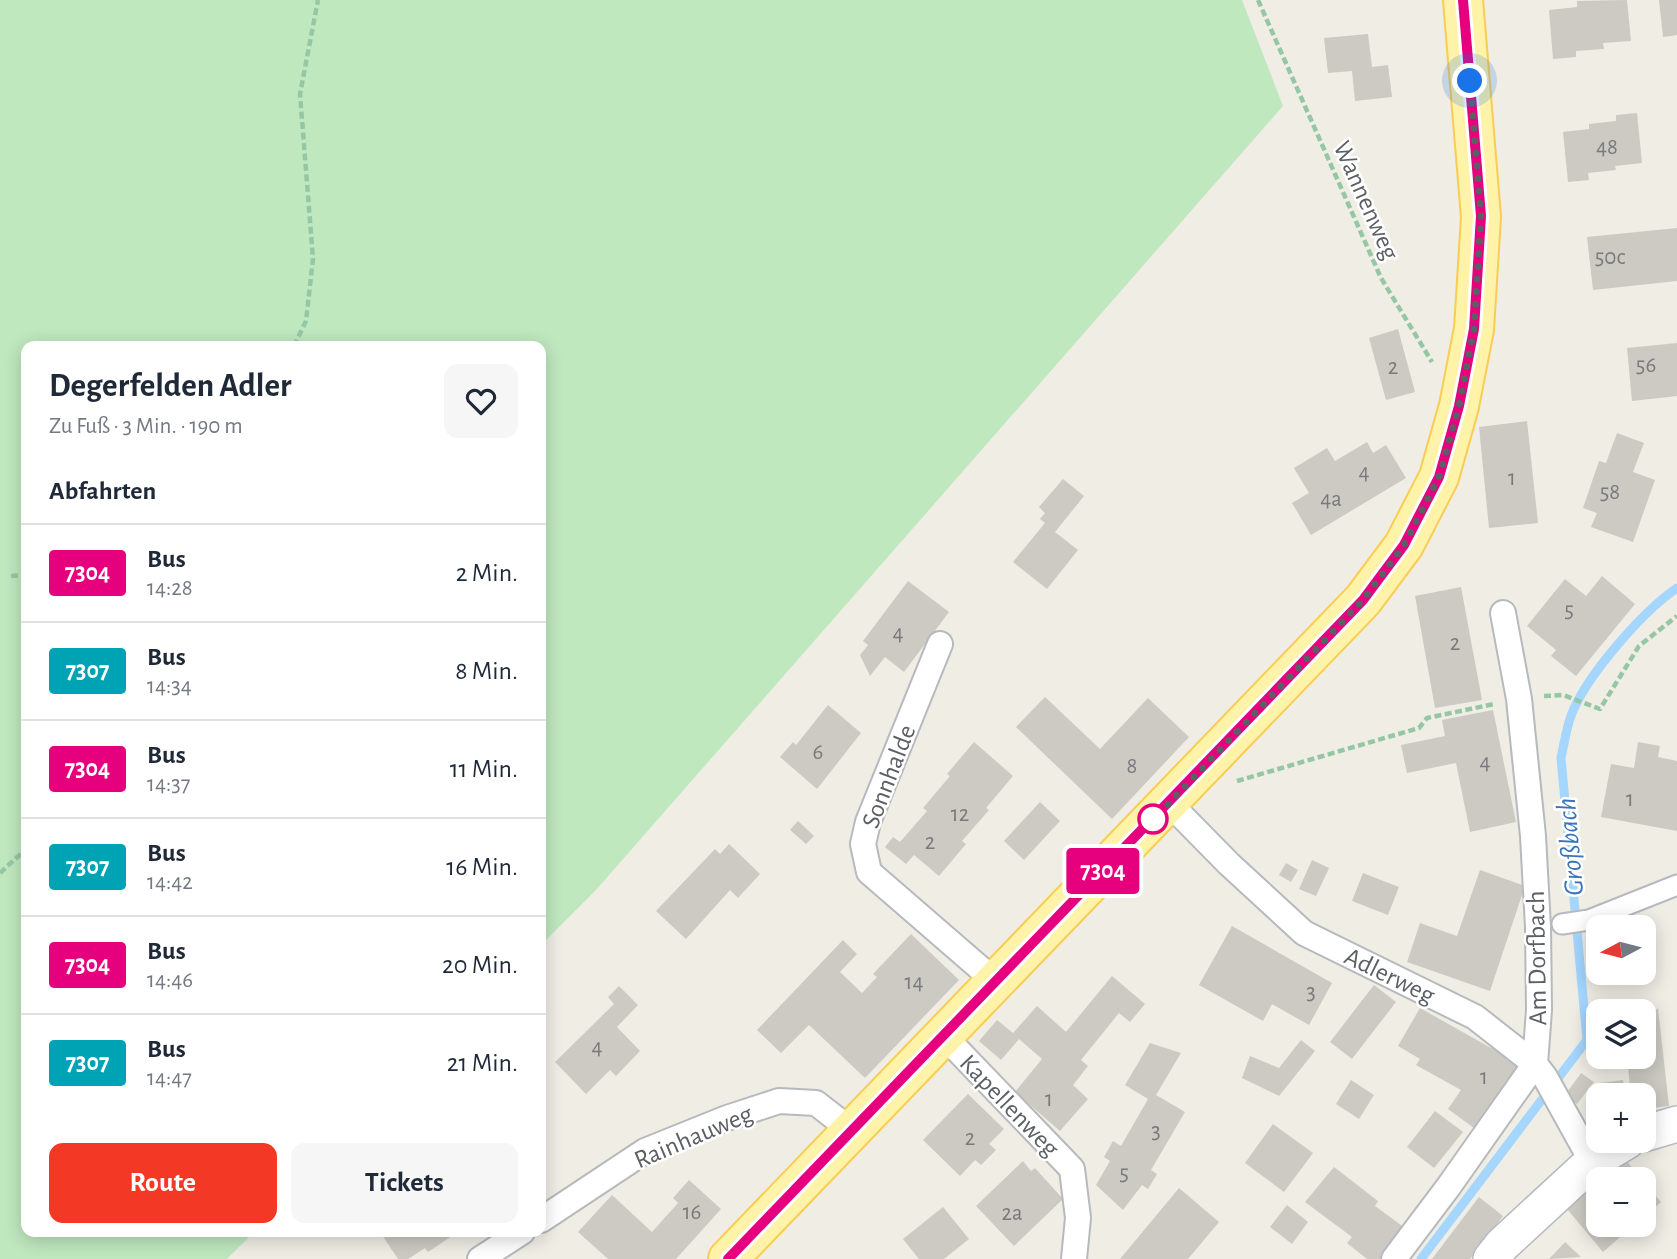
<!DOCTYPE html>
<html lang="de">
<head>
<meta charset="utf-8">
<style>
	body { margin:0; font-family:"Alegreya Sans",sans-serif; background:#f6f6f7; color:#1f2937; height:100vh; display:flex; flex-direction:column; font-size:26px; white-space:nowrap }
	* { box-sizing:border-box; margin:0 }
	p { font-size:23px; color:#747a83 }
	.icon { flex:none; width:38px; height:38px; fill:none; stroke:currentColor; stroke-width:2; stroke-linecap:round; stroke-linejoin:round }
	.map { position:relative; flex:1; overflow:hidden }
	.side { position:absolute; left:21px; top:341px; width:525px; height:896px; display:flex; flex-direction:column; background:#fff; border-radius:14px; box-shadow:0 4px 18px #0003 }
	.side>* { flex:none }
	.badge { padding:0 14px; border-radius:5px; font-size:24px; line-height:46px }
	.needle { width:46px; rotate:263deg }
	.tools { position:absolute; left:1586px; top:915px; display:grid; gap:14px }
	.tools a { display:grid; place-items:center; width:70px; height:70px; border-radius:14px; background:#fff; box-shadow:0 4px 18px #0003; font-size:35px }
	.you { position:absolute; width:35px; height:35px; margin:-18px; border:5px solid #fff; border-radius:50%; background:#1a73e8; box-shadow:0 0 0 10px #1a73e833 }
	.map>.badge { position:absolute; translate:-50% -50%; box-shadow:0 0 0 4px #fff }
	h2 { padding:0 28px; font-size:26px; line-height:63px }
	.round { display:grid; place-items:center; flex:none; width:74px; height:74px; border-radius:14px; background:#f6f6f7 }
	.head { display:flex; align-items:center; justify-content:space-between; height:119px; padding:0 28px }
	h1 { font-size:33px; font-weight:700; line-height:52px }
	.cta { display:flex; gap:14px; margin-top:auto; padding:14px 28px }
	.cta a { flex:1; height:80px; border-radius:14px; background:#f33926; color:#fff; font-size:28px; font-weight:700; line-height:80px; text-align:center }
	.cta a+a { background:#f6f6f7; color:#1f2937 }
	ul { padding:0; list-style:none }
	li { display:flex; align-items:center; gap:21px; height:98px; padding:0 28px; border-top:2px solid #e0e1e3 }
	li div { flex:1 }
	li b { display:block; font-size:26px }
	li em { font-style:normal }
	li .badge { min-width:77px; font-weight:700; text-align:center }
	.map>svg:first-child { display:block }
	.green { fill:#bfe8bf }
	.lines { fill:none; stroke-linecap:round; stroke-linejoin:round }
	.stream { stroke:#a4d6ff; stroke-width:9 }
	.building { fill:#cccac3 }
	.pedestrian-casing { stroke:#b6babe; stroke-width:23 }
	.minor-casing { stroke:#b6babe; stroke-width:28 }
	.secondary-casing { stroke:#b7bbc1; stroke-width:38 }
	.primary-casing { stroke:#f9cd53; stroke-width:42 }
	.path { stroke:#96c7a5; stroke-width:4.5; stroke-dasharray:7 3.5; stroke-linecap:butt }
	.pedestrian { stroke:#fff; stroke-width:19 }
	.minor { stroke:#fff; stroke-width:24 }
	.secondary { stroke:#fff; stroke-width:35 }
	.primary { stroke:#fff2a9; stroke-width:38 }
	.line-casing { stroke:#fff; stroke-width:16 }
	.line { stroke:#e6007e; stroke-width:10 }
	.walk { stroke:#5c6065; stroke-width:7; stroke-dasharray:0 12.6 }
	.stop-dot { fill:#fff; stroke:#e6007e; stroke-width:3.5 }
	.labels { text-anchor:middle; stroke-width:5; stroke-linejoin:round; paint-order:stroke }
	.number-label { font-size:23px; fill:#787a7c }
	.street-label { font-size:26px; fill:#5c6065; stroke:#fff }
	.water-label { font-size:28px; font-style:italic; fill:#3a75b8; stroke:#fff }
</style>
</head>
<body>
<div class="map">
<svg width="1677" height="1259" viewBox="0 0 1677 1259">
	<rect width="100%" height="100%" fill="#efede4"/>
	<!-- green -->
	<path class="green" d="M0,0H1242L1283,106L595,891L541,945V346H26V1232H254L227,1259H0Z"/>
	<g class="lines">
		<!-- stream -->
		<path class="stream" d="M1421,1259L1587,1040L1561,758C1564,745 1566,729 1571,716C1585,677 1643,611 1677,588"/>
	</g>
	<!-- building -->
	<path class="building" d="M1627,0L1631,41L1603,43L1604,49L1576,51V57L1553,59L1549,10L1577,7V1Z
		M1659,0H1677V35L1663,37Z
		M1368,34L1372,67L1388,65L1392,97L1355,101L1352,71L1328,73L1324,38Z
		M1637,113L1642,163L1615,166L1616,170L1588,173L1589,180L1568,182L1563,132L1589,129V124L1616,121V115Z
		M1677,228V281L1593,290L1587,237Z
		M1398,329L1415,392L1386,400L1369,338Z
		M1677,343V396L1632,401L1627,348Z
		M1527,421L1538,523L1489,528L1479,427Z
		M1617,433L1644,443L1633,472L1655,480L1633,542L1591,527L1597,513L1583,508L1599,461L1606,463Z
		M1367,442L1373,453L1386,445L1406,478L1311,535L1292,503L1309,493L1294,468L1327,448L1335,461Z
		M1063,479L1084,496L1055,532L1078,550L1047,589L1013,562L1045,523L1040,519L1045,513L1039,507Z
		M1602,576L1635,604L1576,676L1551,656L1556,650L1527,626L1565,579L1586,596Z
		M908,581L949,612L904,672L885,657L870,676L860,655L868,645L863,641Z
		M1461,587L1482,700L1435,708L1415,596Z
		M1045,697L1100,749L1148,698L1189,737L1112,819L1016,727Z
		M828,705L861,733L817,789L780,757L793,742L796,745Z
		M1493,710L1516,822L1470,832L1456,763L1407,773L1401,745L1445,736L1442,720Z
		M974,742L1013,776L986,808L989,810L962,841L966,844L939,876L914,855L906,864L885,847L893,837L900,842L927,811L923,808L950,776L947,774Z
		M1638,742L1660,746L1658,757L1677,761V831L1601,817L1611,764L1634,768Z
		M1040,802L1060,821L1024,860L1004,841Z
		M798,821L814,836L806,844L790,830Z
		M729,844L760,874L738,898L730,890L686,939L656,911L715,849L720,854Z
		M1312,860L1329,868L1316,896L1299,889Z
		M1286,863L1298,870L1291,882L1279,875Z
		M1480,870L1525,886L1490,991L1407,962L1420,923L1457,936Z
		M1363,873L1399,887L1388,915L1352,901Z
		M1232,926L1332,983L1309,1025L1272,1004L1263,1021L1199,985Z
		M911,934L959,980L865,1078L809,1025L781,1053L757,1030L843,940L857,954L840,972L862,993L877,977L873,974Z
		M1112,976L1145,1004L1130,1022L1119,1013L1081,1060L1088,1066L1073,1085L1088,1099L1060,1131L1015,1092L1042,1059L1019,1039L1001,1060L979,1041L997,1020L1013,1033L1037,1006L1066,1032Z
		M1374,985L1396,1002L1352,1059L1330,1042Z
		M619,986L638,1005L617,1027L640,1051L616,1076L610,1070L586,1094L555,1062L614,1004L608,997Z
		M1420,1008L1491,1048L1494,1043L1525,1065L1478,1131L1448,1109L1461,1090L1416,1065L1420,1059L1398,1046Z
		M1658,1008L1669,1106L1643,1109V1096H1631L1627,1057H1643V1022Z
		M1301,1040L1315,1051L1279,1096L1242,1078L1250,1056L1279,1068Z
		M1150,1043L1181,1053L1156,1095L1185,1112L1151,1170L1157,1174L1148,1189L1142,1185L1123,1210L1096,1185L1110,1161L1104,1157L1113,1141L1121,1146L1148,1099L1125,1085Z
		M1581,1073L1594,1082L1577,1104L1565,1095Z
		M1351,1080L1374,1095L1359,1119L1336,1104Z
		M1623,1080L1626,1096H1602L1600,1083Z
		M968,1094L1004,1129L989,1144L996,1150L981,1165L975,1160L960,1176L923,1140Z
		M1435,1111L1463,1132L1434,1168L1407,1147Z
		M1273,1124L1313,1153L1284,1192L1245,1163Z
		M1626,1160L1642,1180H1602Z
		M1023,1161L1031,1171L1035,1168L1063,1199L1014,1246L976,1206Z
		M1334,1167L1378,1201L1375,1206L1405,1228L1380,1259H1367L1347,1243L1352,1237L1305,1202Z
		M689,1180L721,1209L676,1259H608L578,1232L612,1195L652,1232L678,1203L673,1198Z
		M1643,1181L1661,1202L1643,1218Z
		M1598,1183V1225H1634L1603,1252L1567,1209Z
		M1179,1188L1219,1222L1188,1259H1120Z
		M1479,1197L1503,1216L1470,1259H1432Z
		M1287,1205L1308,1222L1292,1244L1270,1227Z
		M943,1207L969,1239L944,1259H919L903,1239Z
		M380,1232H458L428,1252L425,1248L408,1259H398Z
		M1565,1242L1581,1257L1549,1259Z"/>
	<g class="lines">
		<defs>
			<path id="pedestrian" d="M1562,924L1589,920L1677,885"/>
			<path id="minor" d="M940,644L868,822L863,844L869,872L996,982
				M1169,803L1229,864L1304,933L1475,1017L1535,1064L1545,1077L1592,1162
				M944,1036L1072,1169L1078,1218L1074,1259
				M541,1220L645,1151L727,1118L779,1101L816,1103L852,1131
				M480,1259L522,1232
				M1394,1259L1449,1186L1535,1064L1539,1010L1538,927L1533,836L1519,699L1503,613"/>
			<path id="secondary" d="M1643,1134L1677,1124
				M1491,1259L1502,1245L1592,1162L1627,1141"/>
			<path id="primary" d="M728,1259L1363,600L1404,545L1439,477L1459,406L1474,329L1481,217L1463,0"/>
		</defs>
		<!-- pedestrian casing -->
		<use href="#pedestrian" class="pedestrian-casing"/>
		<!-- minor casing -->
		<use href="#minor" class="minor-casing"/>
		<!-- secondary casing -->
		<use href="#secondary" class="secondary-casing"/>
		<!-- primary casing -->
		<use href="#primary" class="primary-casing"/>
		<!-- path -->
		<path class="path" d="M1258,0L1381,278L1432,362
			M294,346L306,321L313,259L300,94L318,0
			M11,576L26,575
			M1544,696L1563,695L1600,709L1639,646L1677,616
			M1237,781L1419,728L1427,718L1494,704
			M0,873L26,849"/>
		<!-- pedestrian -->
		<use href="#pedestrian" class="pedestrian"/>
		<!-- minor -->
		<use href="#minor" class="minor"/>
		<!-- secondary -->
		<use href="#secondary" class="secondary"/>
		<!-- primary -->
		<use href="#primary" class="primary"/>
	</g>
	<g class="lines">
		<defs>
			<path id="line" d="M728,1259L1363,600L1404,545L1439,477L1459,406L1474,329L1481,216L1463,0"/>
		</defs>
		<!-- line casing -->
		<use href="#line" class="line-casing"/>
		<!-- line -->
		<use href="#line" class="line"/>
		<!-- walk -->
		<path class="walk" d="M1153,819L1152,821L1363,600L1404,545L1439,477L1459,406L1474,329L1481,216L1470,81"/>
	</g>
	<!-- markers -->
	<circle class="stop-dot" cx="1153" cy="819" r="14"/>
	<g class="labels">
		<!-- number labels -->
		<g class="number-label">
			<text x="1607" y="154">48</text>
			<text x="1610" y="264">50c</text>
			<text x="1646" y="372">56</text>
			<text x="1393" y="374">2</text>
			<text x="1364" y="479">4</text>
			<text x="1512" y="485">1</text>
			<text x="1610" y="499">58</text>
			<text x="1331" y="506">4a</text>
			<text x="1569" y="617">5</text>
			<text x="898" y="640">4</text>
			<text x="1455" y="650">2</text>
			<text x="818" y="759">6</text>
			<text x="1485" y="769">4</text>
			<text x="1132" y="773">8</text>
			<text x="1630" y="806">1</text>
			<text x="960" y="821">12</text>
			<text x="930" y="849">2</text>
			<text x="914" y="989">14</text>
			<text x="1311" y="999">3</text>
			<text x="597" y="1054">4</text>
			<text x="1484" y="1084">1</text>
			<text x="1049" y="1106">1</text>
			<text x="1156" y="1138">3</text>
			<text x="970" y="1145">2</text>
			<text x="1124" y="1180">5</text>
			<text x="692" y="1219">16</text>
			<text x="1012" y="1220">2a</text>
		</g>
		<!-- street labels -->
		<g class="street-label">
			<text transform="translate(1367 200) rotate(66)" y="9">Wannenweg</text>
			<text transform="translate(888 776) rotate(-69)" y="9">Sonnhalde</text>
			<text transform="translate(1536 958) rotate(-91)" y="9">Am Dorfbach</text>
			<text transform="translate(1390 975) rotate(26)" y="9">Adlerweg</text>
			<text transform="translate(1010 1105) rotate(46)" y="9">Kapellenweg</text>
			<text transform="translate(693 1136) rotate(-23)" y="9">Rainhauweg</text>
		</g>
		<!-- water labels -->
		<g class="water-label">
			<text transform="translate(1569 847) rotate(-95)" y="10">Großbach</text>
		</g>
	</g>
</svg>
<div class="tools">
<a><svg class="needle" viewBox="-14 -14 28 28"><path d="M0-13l5 13h-10z" fill="#e53935"/><path d="M0 13l5-13h-10z" fill="#747a83"/></svg></a>
<a><svg class="icon" aria-label="layers" viewBox="0 0 24 24"><path d="M12 4l9 5-9 5-9-5zM3 14l9 5 9-5"/></svg></a>
<a>+</a>
<a>−</a>
</div>
<div class="you" style="left:1470px;top:81px"></div>
<b class="badge" style="left:1103px;top:871px;background:#e6007e;color:#fff">7304</b>
<section class="side">
<div class="head"><div><h1>Degerfelden Adler</h1><p>Zu Fuß · 3 Min. · 190 m</p></div><a class="round"><svg class="icon" aria-label="heart" viewBox="0 0 24 24"><path d="M12 20l-8-8c-3-5 5-10 8-4 3-6 11-1 8 4z"/></svg></a></div>
<h2>Abfahrten</h2>
<ul>
<li><span class="badge" style="background:#e6007e;color:#fff">7304</span><div><b>Bus</b><p>14:28</p></div><em>2 Min.</em></li>
<li><span class="badge" style="background:#00a3b4;color:#fff">7307</span><div><b>Bus</b><p>14:34</p></div><em>8 Min.</em></li>
<li><span class="badge" style="background:#e6007e;color:#fff">7304</span><div><b>Bus</b><p>14:37</p></div><em>11 Min.</em></li>
<li><span class="badge" style="background:#00a3b4;color:#fff">7307</span><div><b>Bus</b><p>14:42</p></div><em>16 Min.</em></li>
<li><span class="badge" style="background:#e6007e;color:#fff">7304</span><div><b>Bus</b><p>14:46</p></div><em>20 Min.</em></li>
<li><span class="badge" style="background:#00a3b4;color:#fff">7307</span><div><b>Bus</b><p>14:47</p></div><em>21 Min.</em></li>
</ul>
<div class="cta"><a>Route</a><a>Tickets</a></div>
</section>
</div>
</body>
</html>
